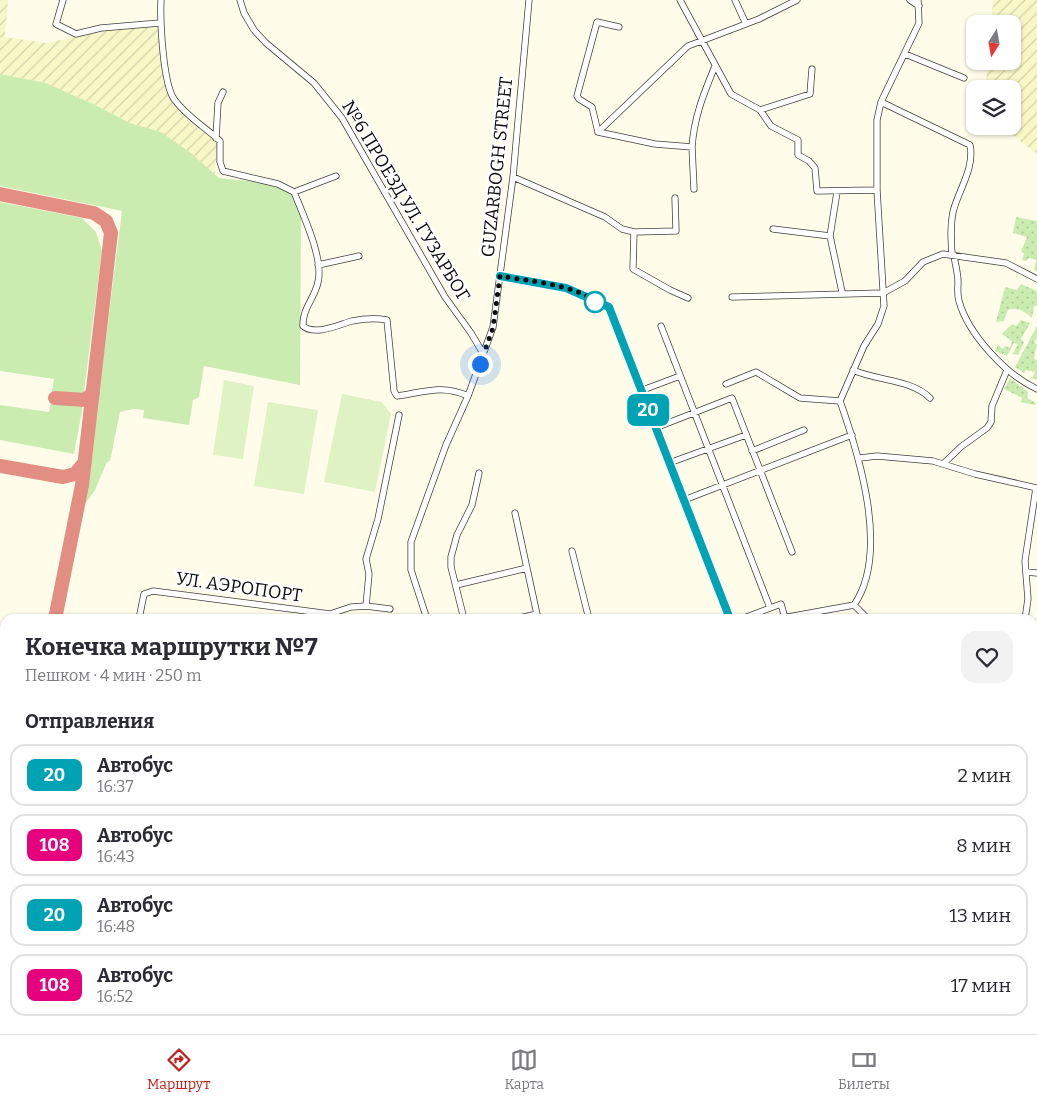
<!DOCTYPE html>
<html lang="ru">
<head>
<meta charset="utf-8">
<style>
	body { margin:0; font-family:Bitter,serif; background:#f2f2f3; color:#2b2b33; height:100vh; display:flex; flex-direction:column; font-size:19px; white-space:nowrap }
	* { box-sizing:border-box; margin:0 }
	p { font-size:16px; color:#7c7c81 }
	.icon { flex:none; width:28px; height:28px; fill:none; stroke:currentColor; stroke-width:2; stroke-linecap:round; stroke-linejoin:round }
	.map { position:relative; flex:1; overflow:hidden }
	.panel { position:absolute; left:0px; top:614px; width:1038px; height:421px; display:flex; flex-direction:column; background:#fff; border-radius:15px 15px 0 0; box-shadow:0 1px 4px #0004 }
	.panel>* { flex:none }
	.badge { padding:0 10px; border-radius:8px; font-size:18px; line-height:32px }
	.needle { width:32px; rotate:191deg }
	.fabs { position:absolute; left:966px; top:15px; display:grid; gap:10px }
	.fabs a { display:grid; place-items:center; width:55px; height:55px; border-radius:10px; background:#fff; box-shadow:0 1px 4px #0004; font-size:25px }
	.you { position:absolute; width:25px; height:25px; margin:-12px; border:4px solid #fff; border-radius:50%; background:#1a73e8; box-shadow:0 0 0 8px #1a73e833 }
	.map>.badge { position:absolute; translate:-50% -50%; box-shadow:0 0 0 2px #fff }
	h2 { padding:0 25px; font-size:19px; line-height:45px }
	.round { display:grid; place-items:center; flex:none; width:52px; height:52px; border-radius:15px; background:#f2f2f3 }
	.overview { display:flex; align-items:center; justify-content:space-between; height:85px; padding:0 25px }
	h1 { font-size:24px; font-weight:700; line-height:38px }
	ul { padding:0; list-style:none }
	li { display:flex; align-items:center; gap:15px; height:62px; margin:0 10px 8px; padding:0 15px; border:2px solid #e1e1e2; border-radius:15px }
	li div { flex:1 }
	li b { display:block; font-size:19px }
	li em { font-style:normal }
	li .badge { min-width:55px; font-weight:700; text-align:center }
	.tab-bar { display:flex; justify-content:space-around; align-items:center; height:70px; border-top:1px solid #e1e1e2; background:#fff; font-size:14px; color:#7c7c81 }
	.tab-bar a { display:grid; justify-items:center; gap:2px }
	.tab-bar .selected { color:#c5201a }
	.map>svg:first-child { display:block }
	.farmland { fill:url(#farmland-furrows) }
	.grass { fill:#cbecb1 }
	.garden { fill:url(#garden-dots) }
	.pitch { fill:#def2c4 }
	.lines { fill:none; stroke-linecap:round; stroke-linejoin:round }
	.taxiway { stroke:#e28e82; stroke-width:14 }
	.minor-casing { stroke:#3f3f3f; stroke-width:7 }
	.minor { stroke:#fff; stroke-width:5.5 }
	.line-casing { stroke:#fff; stroke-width:11 }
	.line { stroke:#00a3b4; stroke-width:8 }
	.walk { stroke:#0c0c0c; stroke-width:5; stroke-dasharray:0 9 }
	.stop-dot { fill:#fff; stroke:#00a3b4; stroke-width:2.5 }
	.labels { text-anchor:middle; stroke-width:5; stroke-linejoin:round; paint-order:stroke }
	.street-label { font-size:18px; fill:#0c0c0c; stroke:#fff }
</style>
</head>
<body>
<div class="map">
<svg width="1037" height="1034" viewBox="0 0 1037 1034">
	<defs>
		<pattern id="farmland-furrows" width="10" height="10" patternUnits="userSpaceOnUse" patternTransform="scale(1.25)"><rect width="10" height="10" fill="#f7f7c8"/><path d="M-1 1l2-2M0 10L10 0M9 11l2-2" fill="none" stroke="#d3d3ab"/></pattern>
		<pattern id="garden-dots" width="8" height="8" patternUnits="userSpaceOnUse" patternTransform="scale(1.25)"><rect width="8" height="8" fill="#cbecb1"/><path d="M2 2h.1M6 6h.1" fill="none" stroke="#adc997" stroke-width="1.8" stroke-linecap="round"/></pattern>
	</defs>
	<rect width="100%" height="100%" fill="#fffdea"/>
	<!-- farmland -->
	<path class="farmland" d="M0,0H8L5,37L46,43L116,29L154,27L159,31L175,97L217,143L215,174L161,132L130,123L93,104L46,83L0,74Z
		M993,0H1037V154L1001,126H1012V89H985L988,61H1012V24H991Z"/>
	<!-- grass -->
	<path class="grass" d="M0,74L46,83L93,104L130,123L161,132L192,154L219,178L267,183L292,193L301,214L300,385L204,366L199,397L193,400L189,425L143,418L144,410L134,409L120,412L110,461L107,462L95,490L85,504L122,211L0,186Z
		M0,202L82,218L96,232L102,250L84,392L81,394L52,392L54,379L0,371Z
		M51,402L83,406L74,454L0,440V405L49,412Z"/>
	<!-- garden -->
	<path class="garden" d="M1016,217L1037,221V271L1034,270L1036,260L1029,258L1026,261L1022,260L1024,253L1021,251L1027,237L1013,233Z
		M1021,284L1037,291V306H1034L1032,318C1025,312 1017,306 1008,310L1004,321L996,322L1005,287L1017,290Z
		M1021,320L1030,323L1021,339L1024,342L1018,355L1013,354L1018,344L1014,343L1007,356L995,351L998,345L1003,349L1005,346L1010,348L1012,341L1002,334L1012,324L1016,326Z
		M1037,326V337L1034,343L1037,344L1034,359L1037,360V380L1032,378L1035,372L1026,370L1024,373L1015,367Z
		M1010,378L1028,392L1027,398L1036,403L1035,405L1021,402L1022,398L1004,389Z"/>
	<!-- pitch -->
	<path class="pitch" d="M224,380L254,386L243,459L213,455Z
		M342,394L382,402L391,414L375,492L324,482Z
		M268,402L318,410L304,494L254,486Z"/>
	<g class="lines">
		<!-- taxiway -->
		<path class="taxiway" d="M0,194L94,213L106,221L111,233L82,485L55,619
			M55,398L85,400L93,393
			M0,466L63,477L75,474L85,462"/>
		<defs>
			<path id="minor" d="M63,0L56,24L76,34L101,28L160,23
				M161,0C160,21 163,83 174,99C186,116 205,127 220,141V162L223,171L278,184L294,192C303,215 324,259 318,282C315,298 302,309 303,326C315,336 338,325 352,321C362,319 376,318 387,320L394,391L397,396C424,392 443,384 468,396
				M240,0L244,13L254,30L266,43L314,83L342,118L445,297L471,333L484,355
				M680,0L731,94L760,110L771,126L798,140V155L809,161L815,168L817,191L877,190
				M735,0L746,24
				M910,0L919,6
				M905,54L964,78
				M881,102L970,145C975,168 958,191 953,212C950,226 951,240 952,255
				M760,110L810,94L812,69
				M598,132L688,46L759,19L797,0
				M598,132L655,144L692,147C694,117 704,93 715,66
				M598,132L592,107L579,99L577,96L597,22L619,27
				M216,138L218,103L223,92
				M692,147L694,189
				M513,177L605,217L622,229L634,232L676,231L675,198
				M294,192L336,176
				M837,192L830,236L842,292
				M773,229L830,236
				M634,232L633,269L670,290L688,298
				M954,255C955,264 958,273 958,282C958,289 957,294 959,301C968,334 1006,375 1037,389
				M318,265L359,256
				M500,276L566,288L609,307L731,619
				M732,297L883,293L905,281L923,262L943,254L1006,263L1037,279
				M661,326L770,608
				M853,370C877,381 911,379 930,398
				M726,384L756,372L800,398L840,401
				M640,391L680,376
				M655,428L732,398L792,552
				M752,451L804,430
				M860,458L877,456L933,461L975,474L1037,488
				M669,463L746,435
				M944,463L962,446L987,428L991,422L992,406L1007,370
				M684,500L852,435
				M515,513L538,619
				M572,551L589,619
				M1026,572L1037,573
				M456,585L527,568
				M854,605C890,553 859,455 840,401L864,346L878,324L884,306L877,190V120L881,102L919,23L918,0
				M854,605L868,619
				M366,606L390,609
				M330,614L351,607L366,606L369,574L366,559L378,519L399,415
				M139,619L144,594L153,591L330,614
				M427,619L411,570V542L446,445L468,396L493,327L513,177L529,0
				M464,619L451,567V557L457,535L472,505L479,473
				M515,619L537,614
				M741,619L781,604L785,618
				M777,619L854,605
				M1025,619L1028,599L1025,561L1036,488
				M1032,627L1037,629
				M1032,646L1037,649
				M1032,796L1037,795
				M0,810L5,811
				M1032,880L1037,877
				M0,930H5
				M1032,942L1037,947
				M469,1030V1034
				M778,1030L788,1032
				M852,1030L854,1034
				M1002,1030L1003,1034
				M92,1034V1030
				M338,1034V1030"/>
		</defs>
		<!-- minor casing -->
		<use href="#minor" class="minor-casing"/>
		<!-- minor -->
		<use href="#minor" class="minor"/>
	</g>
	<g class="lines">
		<defs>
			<path id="line" d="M500,276L566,288L609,307L730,619"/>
		</defs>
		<!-- line casing -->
		<use href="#line" class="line-casing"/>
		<!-- line -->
		<use href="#line" class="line"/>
		<!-- walk -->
		<path class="walk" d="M480,364L493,328L500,276C527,281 575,284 595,302"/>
	</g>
	<!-- markers -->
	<circle class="stop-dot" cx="595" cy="302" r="10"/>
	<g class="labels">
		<!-- street labels -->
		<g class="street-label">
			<text transform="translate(497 167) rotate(-84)" y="6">GUZARBOGH STREET</text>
			<text transform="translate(406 201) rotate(59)" y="6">№6 ПРОЕЗД УЛ. ГУЗАРБОГ</text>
			<text transform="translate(239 587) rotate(8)" y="6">УЛ. АЭРОПОРТ</text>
		</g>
	</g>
</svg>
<div class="fabs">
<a><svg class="needle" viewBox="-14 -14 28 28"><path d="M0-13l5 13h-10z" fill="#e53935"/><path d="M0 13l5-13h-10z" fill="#7c7c81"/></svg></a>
<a><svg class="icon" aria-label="layers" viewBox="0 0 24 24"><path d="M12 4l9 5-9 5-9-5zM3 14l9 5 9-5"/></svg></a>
</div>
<div class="you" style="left:480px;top:364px"></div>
<b class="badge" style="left:648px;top:410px;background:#00a3b4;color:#fff">20</b>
<section class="panel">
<div class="overview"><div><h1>Конечка маршрутки №7</h1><p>Пешком · 4 мин · 250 m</p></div><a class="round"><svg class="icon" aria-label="heart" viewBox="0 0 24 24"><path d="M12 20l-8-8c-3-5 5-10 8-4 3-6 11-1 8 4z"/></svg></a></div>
<h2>Отправления</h2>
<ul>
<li><span class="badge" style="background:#00a3b4;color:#fff">20</span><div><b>Автобус</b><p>16:37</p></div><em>2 мин</em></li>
<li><span class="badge" style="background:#e6007e;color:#fff">108</span><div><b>Автобус</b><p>16:43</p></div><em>8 мин</em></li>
<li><span class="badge" style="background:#00a3b4;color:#fff">20</span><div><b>Автобус</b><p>16:48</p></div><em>13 мин</em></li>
<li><span class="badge" style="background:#e6007e;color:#fff">108</span><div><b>Автобус</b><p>16:52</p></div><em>17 мин</em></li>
</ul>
</section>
</div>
<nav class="tab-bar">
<a class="selected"><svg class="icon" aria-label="directions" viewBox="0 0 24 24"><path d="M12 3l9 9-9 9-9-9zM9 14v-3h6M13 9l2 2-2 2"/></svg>Маршрут</a>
<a><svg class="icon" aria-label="map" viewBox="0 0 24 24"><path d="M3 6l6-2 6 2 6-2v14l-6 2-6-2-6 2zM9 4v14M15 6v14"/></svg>Карта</a>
<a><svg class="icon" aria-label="tickets" viewBox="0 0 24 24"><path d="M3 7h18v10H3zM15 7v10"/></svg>Билеты</a>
</nav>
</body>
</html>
